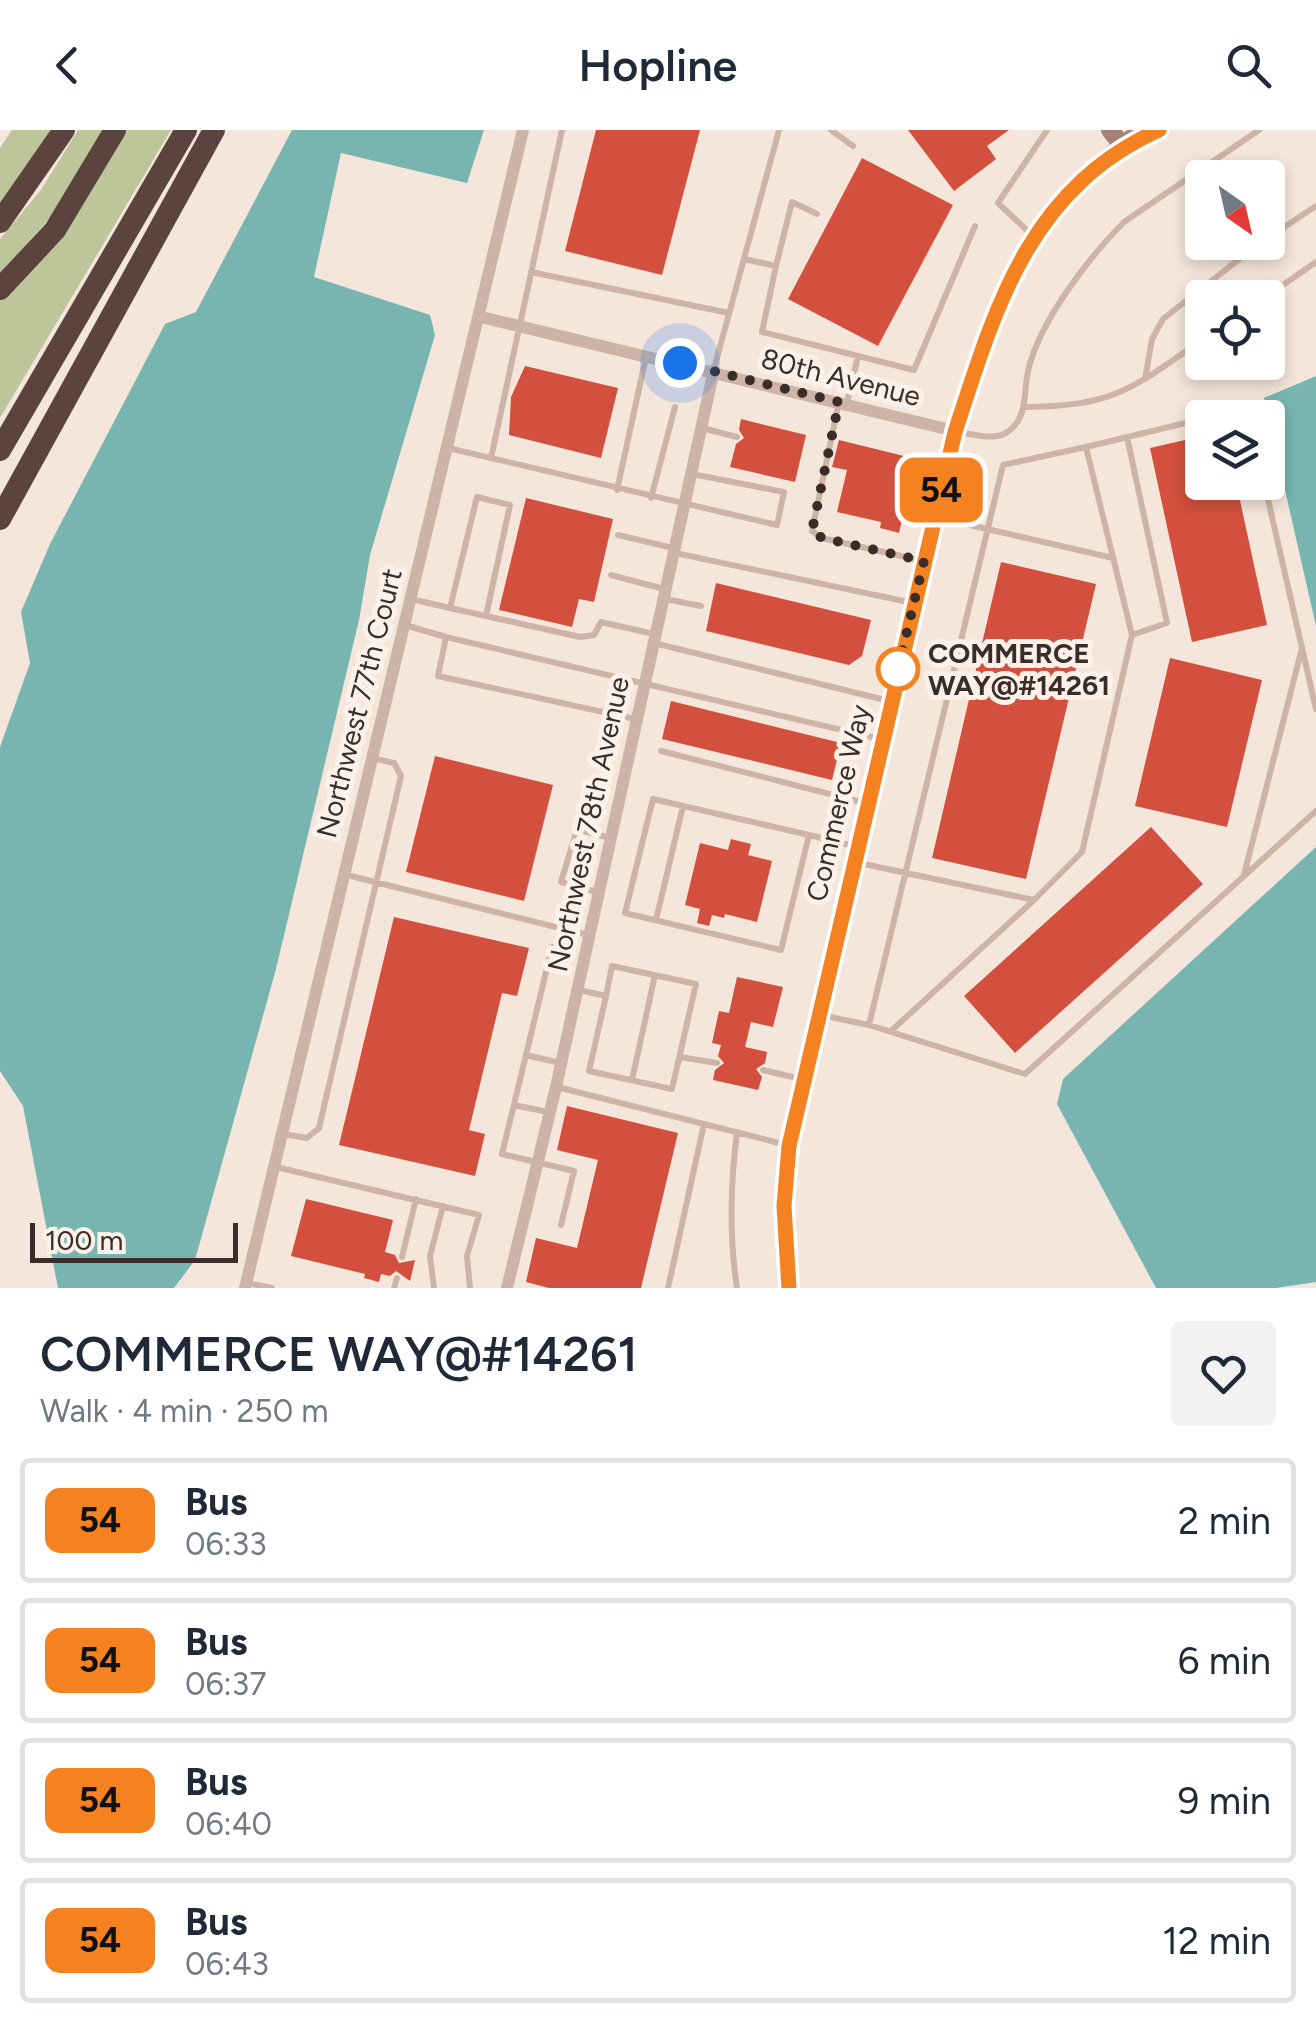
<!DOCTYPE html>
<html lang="en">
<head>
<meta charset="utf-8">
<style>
	body { margin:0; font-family:Figtree,sans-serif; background:#f2f2f3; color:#1f2937; height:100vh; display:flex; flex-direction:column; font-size:38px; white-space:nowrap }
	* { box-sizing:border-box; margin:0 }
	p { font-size:32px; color:#747a83 }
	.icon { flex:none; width:55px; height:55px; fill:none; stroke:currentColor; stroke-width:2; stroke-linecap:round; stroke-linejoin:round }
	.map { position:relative; height:1158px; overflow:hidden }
	.panel { display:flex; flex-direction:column; background:#fff; flex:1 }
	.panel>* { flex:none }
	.badge { padding:0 20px; border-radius:15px; font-size:35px; line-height:65px }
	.needle { width:65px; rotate:146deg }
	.buttons { position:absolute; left:1185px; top:30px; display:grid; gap:20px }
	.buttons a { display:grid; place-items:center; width:100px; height:100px; border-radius:10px; background:#fff; box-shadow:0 5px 15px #0003; font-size:50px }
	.scale { position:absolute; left:30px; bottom:25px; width:208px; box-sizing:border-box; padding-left:10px; border:5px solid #3a2c28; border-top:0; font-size:28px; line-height:35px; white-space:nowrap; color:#3a2c28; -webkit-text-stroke:8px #fcf1e9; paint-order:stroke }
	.you { position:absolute; width:50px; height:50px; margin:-25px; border:8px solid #fff; border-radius:50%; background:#1a73e8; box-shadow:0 0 0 15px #1a73e833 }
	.map>.badge { position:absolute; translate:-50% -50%; box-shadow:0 0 0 5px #fff }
	.round { display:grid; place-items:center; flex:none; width:105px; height:105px; border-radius:10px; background:#f2f2f3 }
	.headline { display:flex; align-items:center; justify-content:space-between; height:170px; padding:0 40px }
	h1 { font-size:48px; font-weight:600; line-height:75px }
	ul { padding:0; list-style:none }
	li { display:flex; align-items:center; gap:30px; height:125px; margin:0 20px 15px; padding:0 20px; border:5px solid #e0e1e3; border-radius:10px }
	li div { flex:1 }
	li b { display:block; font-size:38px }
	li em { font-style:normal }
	li .badge { min-width:110px; font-weight:700; text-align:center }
	header { display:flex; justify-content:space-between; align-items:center; height:130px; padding:0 40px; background:#fff; font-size:45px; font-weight:600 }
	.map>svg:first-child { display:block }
	.green { fill:#bcc69a }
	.water { fill:#78b5b1 }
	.building { fill:#d2503d }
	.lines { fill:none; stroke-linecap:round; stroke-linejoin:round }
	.lane { stroke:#ceb4a6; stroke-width:6 }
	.street { stroke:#ceb4a6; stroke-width:12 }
	.secondary { stroke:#a38277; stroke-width:18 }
	.highway { stroke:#5c443e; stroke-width:22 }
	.line-casing { stroke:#fff; stroke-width:22 }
	.line { stroke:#f58220; stroke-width:15 }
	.walk { stroke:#3a2c28; stroke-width:10; stroke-dasharray:0 18 }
	.stop-dot { fill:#fff; stroke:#f58220; stroke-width:5 }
	.labels { text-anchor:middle; stroke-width:10; stroke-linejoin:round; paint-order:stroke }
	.street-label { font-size:28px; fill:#3a2c28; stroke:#fcf1e9 }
	.stop-label { font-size:28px; font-weight:bold; fill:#3a2c28; stroke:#fcf1e9; text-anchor:start }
</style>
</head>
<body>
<header><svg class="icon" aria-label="back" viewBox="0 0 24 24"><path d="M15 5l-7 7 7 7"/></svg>Hopline<svg class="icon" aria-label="search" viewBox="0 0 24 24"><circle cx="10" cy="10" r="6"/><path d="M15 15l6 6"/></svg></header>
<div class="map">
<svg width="1316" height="1158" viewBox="0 0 1316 1158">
	<rect width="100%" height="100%" fill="#f5e6dc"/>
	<!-- green -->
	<path class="green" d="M12,0H55L0,80V18Z
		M78,0H105L59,77L0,145V109L41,60Z
		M123,0H171L0,288V168Z"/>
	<!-- water -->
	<path class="water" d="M292,0H484L467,53L341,23L314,147L430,185L435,205L370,425L359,490L276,839L195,1130L174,1158H58L23,976L0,941V617L30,533L21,482L50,414L165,194L196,182Z
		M1316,246V496L1264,268Z
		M1316,717V1152L1276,1158H1156L1057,974L1063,949Z"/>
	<!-- building -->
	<path class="building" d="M596,0H700L662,145L565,121Z
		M908,0H1009L987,16L996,29L954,61Z
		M862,28L953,75L878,216L788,169Z
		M525,236L618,258L601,328L509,305L511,267Z
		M741,289L806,305L795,352L730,337L736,314L744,308L739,300Z
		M1202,306V352H1236L1267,495L1192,512L1150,318Z
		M839,310L916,329L899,403L880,398L881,392L837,382L847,340L832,337Z
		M526,368L613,389L594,472L579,469L572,497L499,480Z
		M1001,432L1096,454L1026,749L932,728Z
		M716,453L871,490L862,526L849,535L706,501Z
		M1170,528L1262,550L1227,697L1135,676Z
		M671,571L841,613L832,650L662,609Z
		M435,626L553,655L524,771L406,742Z
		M1151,697L1203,754L1015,923L964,866Z
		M731,709L751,714L748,725L772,731L757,792L725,784L724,788L712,785L709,796L697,793L700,779L685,775L700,713L728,720Z
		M394,787L529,818L517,866L502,863L469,1000L485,1004L475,1046L339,1015Z
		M737,847L783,857L773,897L751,892L745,917L767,922L765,933L756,939L762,947L758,960L713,950L715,940L724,933L718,926L721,915L712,913L719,881L729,883Z
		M567,976L678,1003L641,1158H549L526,1152L536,1108L577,1118L598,1030L557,1020Z
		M306,1069L393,1090L385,1122L395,1125L399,1133L415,1130L410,1151L396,1141L390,1146L381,1144L379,1152L364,1148L365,1144L291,1126Z"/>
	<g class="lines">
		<!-- lane -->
		<path class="lane" d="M831,0L853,16
			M1033,106L998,73L1047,0
			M1268,108L1316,76
			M744,129L776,136L762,202L914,240L975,96
			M776,136L792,72L817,84
			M531,142L729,183
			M1264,168L1316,132
			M714,239L779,0
			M1145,249L1152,209L1163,189L1261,112
			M839,272L812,401L822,408L923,431
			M847,273L858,226
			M1025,277C1115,276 1131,259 1202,210
			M1208,288L1229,283L1245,288
			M702,298L737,307
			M958,302C972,304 991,310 1004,304C1029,291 1023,263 1028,241C1039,192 1089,127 1124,92L1259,0
			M1127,307L1167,493L1132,505
			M1086,317L1202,289
			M448,318L777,395L784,362L692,344
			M491,328L562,0
			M1264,352L1316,579
			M617,360L646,227
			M651,368L675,277
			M939,388L1113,428
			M618,405L673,418
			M675,423L913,473
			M611,445L664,459
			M411,469L450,478
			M665,469L701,476
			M486,486L510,375L477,367L450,478L580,507L594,505L601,492L654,504
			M405,495L446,507
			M654,513L889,571
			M635,589L438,546L446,507L880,609
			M661,621L865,673
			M809,705L653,669L625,783L781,820L809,705L854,716
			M859,733L1034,770L1082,722L1132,505L1086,317L1003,335L869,895L1025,944L1316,681
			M343,744L588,805
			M1244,745L1302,518
			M597,762L561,752L577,699L610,708
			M656,790L683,676
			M552,817L526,925L560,933
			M579,860L606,866L589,941L672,959L696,854L612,836L606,866
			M821,885L869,895
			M891,901L1033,771
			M526,925L502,1024L574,1041L561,1095
			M680,927L717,933
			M763,940L801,949
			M632,950L655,845
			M557,957L787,1015
			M514,975L548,982
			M283,1004L307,1008L319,998L401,646L394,633L371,628
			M276,1037L479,1085L467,1126L470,1158
			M402,1127L416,1069
			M247,1153L272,1158
			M394,1158L397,1148
			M434,1158L430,1126L443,1076
			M668,1158L704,994
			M737,1158C729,1105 730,1056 737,1003"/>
		<!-- street -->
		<path class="street" d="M481,187L955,301
			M245,1158L523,0
			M507,1158L556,957L714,240"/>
		<!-- secondary -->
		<path class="secondary" d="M1110,0L1123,16
			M789,1158L784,1076L789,1016L955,301C982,218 1005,133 1065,66C1088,41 1116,22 1141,0"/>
		<!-- highway -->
		<path class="highway" d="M0,92L64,0
			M0,159L55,100L115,0
			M0,320L186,0
			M0,389L214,0"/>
	</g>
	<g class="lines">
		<defs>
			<path id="line" d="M789,1158L784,1076L789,1016L955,302C996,176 1029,59 1159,0"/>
		</defs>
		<!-- line casing -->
		<use href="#line" class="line-casing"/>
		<!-- line -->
		<use href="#line" class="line"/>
		<!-- walk -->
		<path class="walk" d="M680,233L839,272L812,401L822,408L924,431L898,539"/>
	</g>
	<!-- markers -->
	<circle class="stop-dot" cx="898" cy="539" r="20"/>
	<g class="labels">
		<!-- street labels -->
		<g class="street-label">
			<text transform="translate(841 247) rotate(14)" y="10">80th Avenue</text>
			<text transform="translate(359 573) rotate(-76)" y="10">Northwest 77th Court</text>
			<text transform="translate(838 673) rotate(-77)" y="10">Commerce Way</text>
			<text transform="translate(588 694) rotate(-78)" y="10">Northwest 78th Avenue</text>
		</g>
		<!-- stop labels -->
		<g class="stop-label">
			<text x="928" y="533">COMMERCE<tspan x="928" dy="32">WAY@#14261</tspan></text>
		</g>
	</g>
</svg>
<div class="buttons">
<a><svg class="needle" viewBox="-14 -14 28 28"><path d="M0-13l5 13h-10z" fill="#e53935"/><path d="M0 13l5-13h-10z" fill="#747a83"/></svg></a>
<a><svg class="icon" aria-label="locate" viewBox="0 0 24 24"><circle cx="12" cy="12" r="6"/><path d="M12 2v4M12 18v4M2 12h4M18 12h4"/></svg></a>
<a><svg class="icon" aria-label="layers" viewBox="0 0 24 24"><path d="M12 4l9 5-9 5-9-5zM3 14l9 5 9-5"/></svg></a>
</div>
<div class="scale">100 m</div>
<div class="you" style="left:680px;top:233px"></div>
<b class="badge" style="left:941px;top:360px;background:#f58220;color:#111">54</b>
</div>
<section class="panel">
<div class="headline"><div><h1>COMMERCE WAY@#14261</h1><p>Walk · 4 min · 250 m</p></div><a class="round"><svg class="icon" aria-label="heart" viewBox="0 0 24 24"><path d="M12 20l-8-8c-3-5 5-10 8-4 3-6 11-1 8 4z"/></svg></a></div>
<ul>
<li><span class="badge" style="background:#f58220;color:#111">54</span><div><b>Bus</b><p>06:33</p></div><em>2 min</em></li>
<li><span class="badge" style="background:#f58220;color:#111">54</span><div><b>Bus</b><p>06:37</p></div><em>6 min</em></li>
<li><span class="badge" style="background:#f58220;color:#111">54</span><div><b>Bus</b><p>06:40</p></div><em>9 min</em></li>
<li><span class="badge" style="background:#f58220;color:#111">54</span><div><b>Bus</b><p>06:43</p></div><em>12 min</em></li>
</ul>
</section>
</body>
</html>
